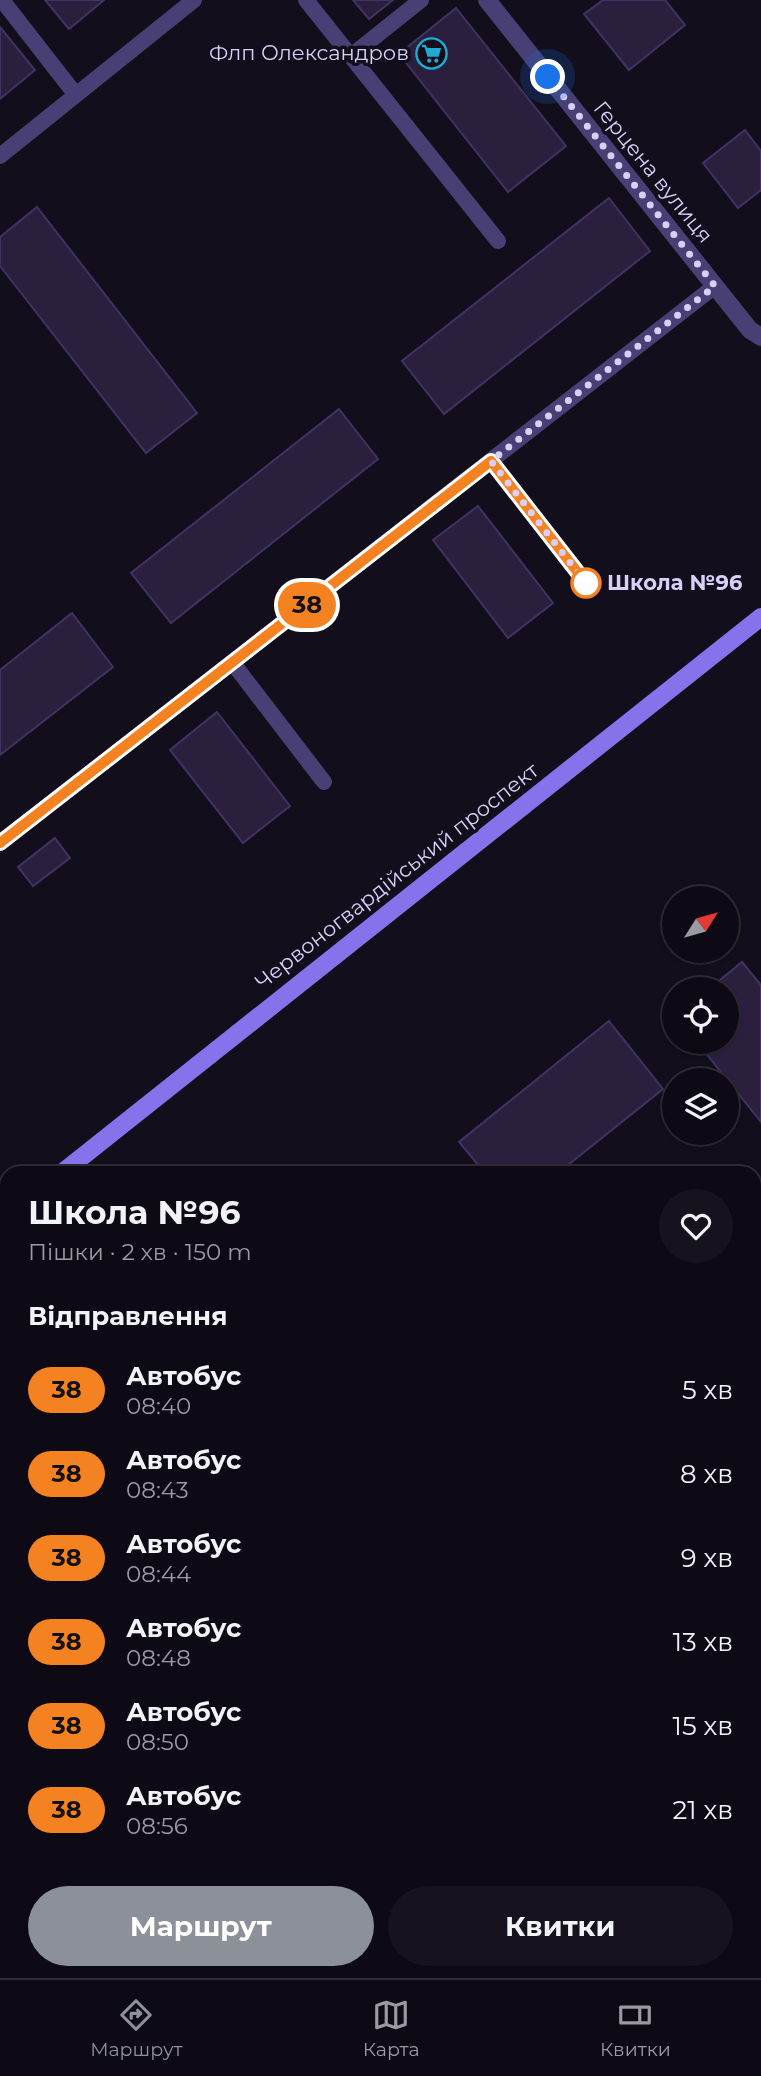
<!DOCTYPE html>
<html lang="uk">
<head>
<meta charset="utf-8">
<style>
	body { margin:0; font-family:Montserrat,sans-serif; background:#17131e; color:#f1f3f6; height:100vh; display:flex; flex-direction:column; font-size:26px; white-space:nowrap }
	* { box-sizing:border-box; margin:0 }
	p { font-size:23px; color:#9b9aa0 }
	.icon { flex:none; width:38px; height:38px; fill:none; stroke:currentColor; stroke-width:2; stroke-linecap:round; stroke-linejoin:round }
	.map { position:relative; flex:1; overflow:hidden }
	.sheet { position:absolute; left:0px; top:1166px; width:761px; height:814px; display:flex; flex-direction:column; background:#0e0a15; border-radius:21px 21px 0 0; box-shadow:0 2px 5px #0004,0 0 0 2px #2e2b34 }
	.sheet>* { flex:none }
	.badge { padding:0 14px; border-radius:23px; font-size:24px; line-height:46px }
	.needle { width:46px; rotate:53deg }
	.tools { position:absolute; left:662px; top:886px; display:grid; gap:14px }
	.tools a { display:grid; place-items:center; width:77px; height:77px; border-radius:50%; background:#0e0a15; box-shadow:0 2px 5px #0004,0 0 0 2px #2e2b34; font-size:35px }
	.you { position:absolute; width:35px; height:35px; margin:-18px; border:5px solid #fff; border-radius:50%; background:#1a73e8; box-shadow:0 0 0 10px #1a73e833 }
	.map>.badge { position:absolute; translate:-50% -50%; box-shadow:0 0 0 4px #fff }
	h2 { padding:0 28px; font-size:26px; line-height:63px }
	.round { display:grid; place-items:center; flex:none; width:74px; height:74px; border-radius:37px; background:#17131e }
	.summary { display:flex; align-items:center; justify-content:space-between; height:119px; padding:0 28px }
	h1 { font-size:33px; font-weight:700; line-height:52px }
	.button { display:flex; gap:14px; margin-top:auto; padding:14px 28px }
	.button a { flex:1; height:80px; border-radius:42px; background:#8c9099; color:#fff; font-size:28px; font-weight:700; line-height:80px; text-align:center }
	.button a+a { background:#17131e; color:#f1f3f6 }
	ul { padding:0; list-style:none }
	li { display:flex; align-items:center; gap:21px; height:84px; padding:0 28px }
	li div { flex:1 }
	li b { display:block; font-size:26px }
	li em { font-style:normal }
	li .badge { min-width:77px; font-weight:700; text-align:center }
	.tab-bar { display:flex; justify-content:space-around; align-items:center; height:98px; border-top:2px solid #2e2b34; background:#0e0a15; font-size:19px; color:#9b9aa0 }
	.tab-bar a { display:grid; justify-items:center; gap:4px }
	.tab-bar .active { color:#8c9099 }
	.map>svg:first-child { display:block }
	.green { fill:#122325 }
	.building { fill:#2a203e; stroke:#423263; stroke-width:2 }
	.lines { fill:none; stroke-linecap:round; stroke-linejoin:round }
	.service { stroke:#483f74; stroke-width:16 }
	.minor { stroke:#483f74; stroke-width:18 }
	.secondary { stroke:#8673ec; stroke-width:18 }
	.rail-casing { stroke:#1dabd6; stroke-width:8 }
	.rail { stroke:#120e1c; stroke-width:5; stroke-dasharray:16; stroke-linecap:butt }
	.line-casing { stroke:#fff; stroke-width:16 }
	.line { stroke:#f58220; stroke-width:10 }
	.walk { stroke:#d9cff8; stroke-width:7; stroke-dasharray:0 12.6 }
	.stop-dot { fill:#fff; stroke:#f58220; stroke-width:3.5 }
	.labels { text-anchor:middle; stroke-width:7; stroke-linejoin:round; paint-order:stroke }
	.poi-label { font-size:21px; fill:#d9cff8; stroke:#120e1c; text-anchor:end }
	.street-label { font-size:21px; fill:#d9cff8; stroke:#120e1c }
	.stop-label { font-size:21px; font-weight:bold; fill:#d9cff8; stroke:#120e1c; text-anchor:start }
</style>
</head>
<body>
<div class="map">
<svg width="761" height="1978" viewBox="0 0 761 1978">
	<rect width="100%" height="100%" fill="#120e1c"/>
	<!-- green -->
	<path class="green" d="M279,1164L315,1172H241L245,1169Z
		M761,1356V1688L754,1692V1362Z
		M7,1357V1496L0,1487V1363Z
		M7,1949V1972H420L410,1978H0V1953Z"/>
	<!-- building -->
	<path class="building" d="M45,0H104L69,29Z
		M353,0H393L369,19Z
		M603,0H665L685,25L629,70L584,14Z
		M456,8L566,146L508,192L399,54Z
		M0,27L35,70L0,99Z
		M745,130L761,151V190L738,208L703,163Z
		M609,198L650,251L444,414L402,361Z
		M37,207L197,413L146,453L0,266V237Z
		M339,409L378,459L171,623L131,573Z
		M478,506L553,603L508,638L433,540Z
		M72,613L113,667L0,755V670Z
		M217,712L290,806L243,843L170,750Z
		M55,838L70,858L33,886L18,867Z
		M742,962L761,985V1122L696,1041H726V989H709Z
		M609,1021L663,1089L563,1169L566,1172H484L459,1142Z
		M759,1208L761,1330L754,1336V1212Z
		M7,1678V1718L0,1708V1683Z
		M7,1911V1949L0,1953V1915Z"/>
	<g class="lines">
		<!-- service -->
		<path class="service" d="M2,0L76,95
			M306,0L498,241
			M351,56L421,0
			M0,156L194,0
			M491,461L586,583
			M232,662L324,782
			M0,843L715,286
			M0,1614L7,1623
			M0,1663L7,1657
			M754,1740L761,1736"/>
		<!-- minor -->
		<path class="minor" d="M487,0L750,330L761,337"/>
		<!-- secondary -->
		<path class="secondary" d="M63,1172L761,617
			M0,1223L7,1217"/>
		<defs>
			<path id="rail" d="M754,1918L761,1915
				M639,1978L650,1972"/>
		</defs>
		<!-- rail casing -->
		<use href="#rail" class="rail-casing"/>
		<!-- rail -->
		<use href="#rail" class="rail"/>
	</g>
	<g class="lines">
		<defs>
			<path id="line" d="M0,843L491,461L586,583"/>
		</defs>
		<!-- line casing -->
		<use href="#line" class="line-casing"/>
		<!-- line -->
		<use href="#line" class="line"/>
		<!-- walk -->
		<path class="walk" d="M548,77L715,286L491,461L586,583"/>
	</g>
	<!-- icons -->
	<defs>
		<symbol id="supermarket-ring" viewBox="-11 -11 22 22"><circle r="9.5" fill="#120e1c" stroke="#1dabd6" stroke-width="1.5"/><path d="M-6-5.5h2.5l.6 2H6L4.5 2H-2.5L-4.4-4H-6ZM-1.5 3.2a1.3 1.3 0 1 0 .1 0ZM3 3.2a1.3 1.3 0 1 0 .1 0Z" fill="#1dabd6"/></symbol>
	</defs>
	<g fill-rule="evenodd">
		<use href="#supermarket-ring" x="414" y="36" width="35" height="35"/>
	</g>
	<!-- markers -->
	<circle class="stop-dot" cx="586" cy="583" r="14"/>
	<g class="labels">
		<!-- poi labels -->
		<g class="poi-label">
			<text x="409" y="60">Флп Олександров</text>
		</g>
		<!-- street labels -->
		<g class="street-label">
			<text transform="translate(653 172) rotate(51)" y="7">Герцена вулиця</text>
			<text transform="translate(397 876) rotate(-38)" y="7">Червоногвардійський проспект</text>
		</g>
		<!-- stop labels -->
		<g class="stop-label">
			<text x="607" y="590">Школа №96</text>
		</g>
	</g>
</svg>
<div class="tools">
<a><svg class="needle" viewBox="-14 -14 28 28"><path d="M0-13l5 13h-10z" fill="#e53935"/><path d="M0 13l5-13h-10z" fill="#9b9aa0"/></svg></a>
<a><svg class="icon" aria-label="locate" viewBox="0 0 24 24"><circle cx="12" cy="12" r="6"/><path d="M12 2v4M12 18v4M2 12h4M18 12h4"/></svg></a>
<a><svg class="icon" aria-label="layers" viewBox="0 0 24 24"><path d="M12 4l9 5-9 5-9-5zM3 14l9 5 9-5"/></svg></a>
</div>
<div class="you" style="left:548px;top:77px"></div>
<b class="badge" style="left:307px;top:605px;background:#f58220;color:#111">38</b>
<section class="sheet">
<div class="summary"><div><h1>Школа №96</h1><p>Пішки · 2 хв · 150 m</p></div><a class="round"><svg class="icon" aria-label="heart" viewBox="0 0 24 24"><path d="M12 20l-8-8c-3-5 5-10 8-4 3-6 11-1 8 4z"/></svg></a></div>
<h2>Відправлення</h2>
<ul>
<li><span class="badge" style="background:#f58220;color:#111">38</span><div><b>Автобус</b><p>08:40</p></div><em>5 хв</em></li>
<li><span class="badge" style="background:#f58220;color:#111">38</span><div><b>Автобус</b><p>08:43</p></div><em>8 хв</em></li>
<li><span class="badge" style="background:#f58220;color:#111">38</span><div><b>Автобус</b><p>08:44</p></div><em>9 хв</em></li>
<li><span class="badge" style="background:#f58220;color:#111">38</span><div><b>Автобус</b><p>08:48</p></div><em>13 хв</em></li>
<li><span class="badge" style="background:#f58220;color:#111">38</span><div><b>Автобус</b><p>08:50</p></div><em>15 хв</em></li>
<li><span class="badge" style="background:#f58220;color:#111">38</span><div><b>Автобус</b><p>08:56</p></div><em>21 хв</em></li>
</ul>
<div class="button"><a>Маршрут</a><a>Квитки</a></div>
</section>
</div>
<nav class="tab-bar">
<a class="active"><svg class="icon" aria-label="directions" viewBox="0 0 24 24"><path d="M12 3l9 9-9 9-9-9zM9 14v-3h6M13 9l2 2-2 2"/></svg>Маршрут</a>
<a><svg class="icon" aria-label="map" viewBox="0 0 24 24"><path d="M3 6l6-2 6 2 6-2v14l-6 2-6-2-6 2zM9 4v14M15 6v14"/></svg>Карта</a>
<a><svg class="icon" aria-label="tickets" viewBox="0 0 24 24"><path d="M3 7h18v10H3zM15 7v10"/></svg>Квитки</a>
</nav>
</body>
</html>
